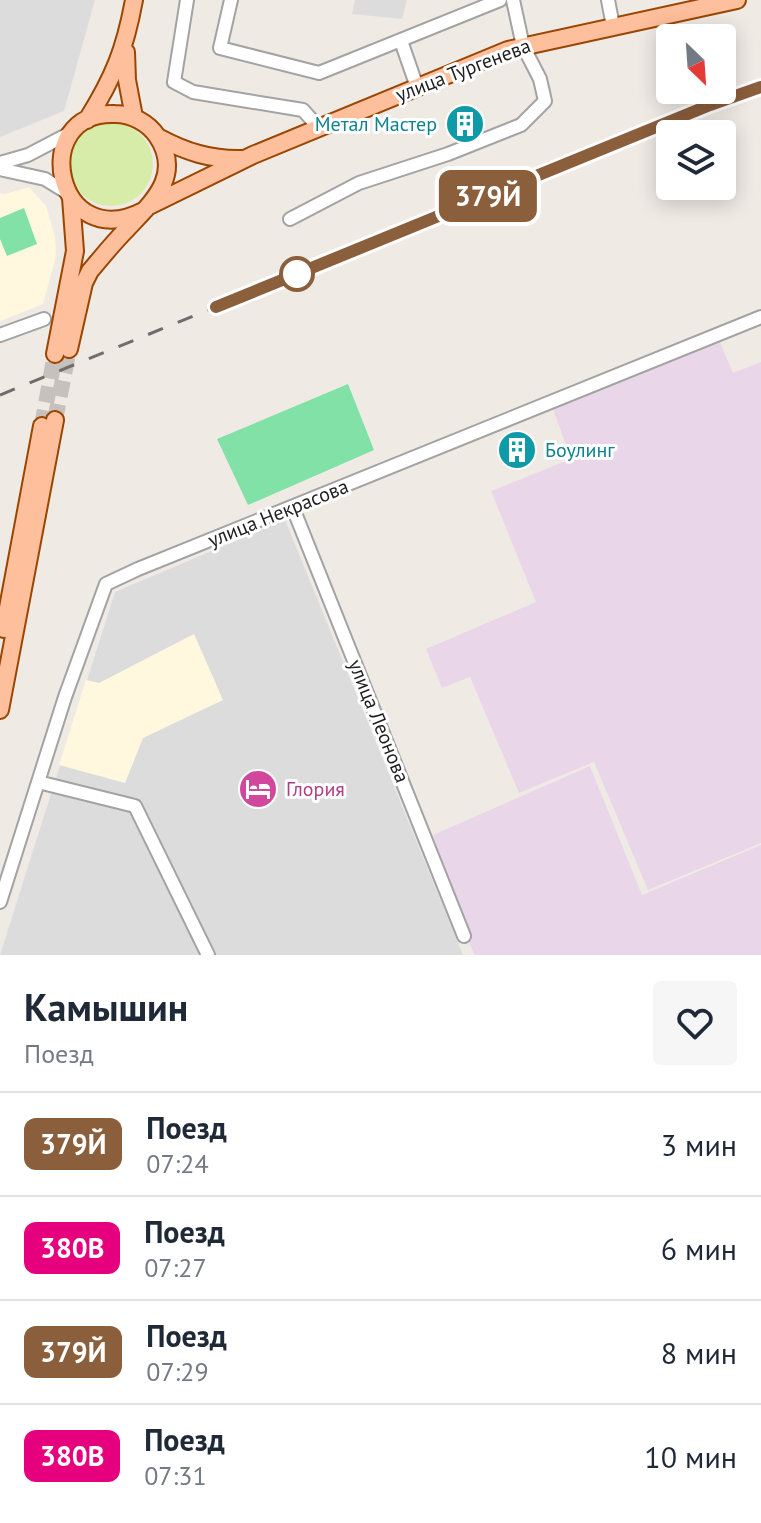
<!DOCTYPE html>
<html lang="ru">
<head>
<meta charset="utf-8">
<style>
	body { margin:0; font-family:"PT Sans",sans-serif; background:#f6f6f7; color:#1f2937; height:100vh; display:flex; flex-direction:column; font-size:30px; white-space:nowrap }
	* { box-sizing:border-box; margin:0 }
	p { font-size:26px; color:#747a83 }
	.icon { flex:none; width:44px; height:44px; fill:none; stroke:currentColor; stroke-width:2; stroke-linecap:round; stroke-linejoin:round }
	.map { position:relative; height:955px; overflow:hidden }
	.sheet { display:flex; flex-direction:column; background:#fff; flex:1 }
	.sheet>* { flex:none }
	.badge { padding:0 16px; border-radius:12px; font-size:28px; line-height:52px }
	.needle { width:52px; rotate:155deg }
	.tools { position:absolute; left:656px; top:24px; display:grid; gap:16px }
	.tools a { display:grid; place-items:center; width:80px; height:80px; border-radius:8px; background:#fff; box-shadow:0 4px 20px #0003; font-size:40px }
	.map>.badge { position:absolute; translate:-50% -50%; box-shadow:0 0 0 4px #fff }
	.round { display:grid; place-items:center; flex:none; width:84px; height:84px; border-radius:8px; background:#f6f6f7 }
	.overview { display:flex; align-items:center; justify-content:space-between; height:136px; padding:0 24px }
	h1 { font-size:38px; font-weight:700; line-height:60px }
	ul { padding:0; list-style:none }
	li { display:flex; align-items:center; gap:24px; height:104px; padding:0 24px; border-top:2px solid #e0e1e3 }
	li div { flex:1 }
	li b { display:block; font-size:30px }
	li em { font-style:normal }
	li .badge { min-width:88px; font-weight:700; text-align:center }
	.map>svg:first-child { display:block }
	.residential { fill:#dddcdc }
	.industrial { fill:#e9d7e9 }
	.education { fill:#fff8df }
	.grass { fill:#d8ecaa }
	.pitch { fill:#81e1a7 }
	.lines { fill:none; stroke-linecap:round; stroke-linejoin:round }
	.major-tunnel { stroke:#c6c1bd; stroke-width:16; stroke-dasharray:16 8; stroke-linecap:butt }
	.minor-casing { stroke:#a3a3a3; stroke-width:16 }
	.major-casing { stroke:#9a4600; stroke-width:20 }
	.minor { stroke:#fff; stroke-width:12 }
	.major { stroke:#febf9c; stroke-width:16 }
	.rail { stroke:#6d6d6d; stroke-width:3; stroke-dasharray:16 16; stroke-linecap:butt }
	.line-casing { stroke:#fff; stroke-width:18 }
	.line { stroke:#8b5e3c; stroke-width:12 }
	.stop-dot { fill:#fff; stroke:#8b5e3c; stroke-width:4 }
	.labels { text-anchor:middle; stroke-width:6; stroke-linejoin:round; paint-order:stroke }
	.street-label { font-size:20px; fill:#1f1f1f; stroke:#fff }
	.culture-label { font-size:20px; fill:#0d838f; stroke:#fff; text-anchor:end }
	.hotel-label { font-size:20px; fill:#b23c85; stroke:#fff; text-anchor:start }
</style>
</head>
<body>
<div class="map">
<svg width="761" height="955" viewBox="0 0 761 955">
	<rect width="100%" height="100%" fill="#f0eae5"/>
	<!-- residential -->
	<path class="residential" d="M0,0H95L64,111L0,137Z
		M355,0H407L402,19L352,14Z
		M285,520L463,955H0L115,592Z"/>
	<!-- industrial -->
	<path class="industrial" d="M719,340L733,373L761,362V843L648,890L594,762L519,793L470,677L442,688L426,649L536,602L491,491L571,459L553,409Z
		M590,766L642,895L761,845V955H474L433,835Z"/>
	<!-- education -->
	<path class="education" d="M29,187L46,206L55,237L56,256L43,304L0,321V193L5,194Z
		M194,634L223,700L143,738L125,783L59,765L86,680L99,683Z"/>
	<!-- grass -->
	<path class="grass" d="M69 164a42 42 0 1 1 84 0a42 42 0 1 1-84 0Z"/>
	<!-- pitch -->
	<path class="pitch" d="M24,208L37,244L7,256L0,239V218Z
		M348,384L374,450L248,505L217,439Z"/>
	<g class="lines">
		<!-- major-tunnel -->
		<path class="major-tunnel" d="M55,420L69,349
			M42,426L55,354"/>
		<defs>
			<path id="minor" d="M187,0L174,82L193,92L303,110L319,128
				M231,0L220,48L319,73L500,0
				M608,0L613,26
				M401,41L417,87
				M0,163L28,155L72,132
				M0,169L45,179L66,192
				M290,219L359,183L448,154L521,125L545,101L540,79L523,46L513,0
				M0,335L44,319
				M293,508L464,936
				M38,782L135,806L208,955
				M0,902L65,697L106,584L138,569L761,317"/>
			<path id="major" d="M126,52L127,80L134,117
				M87,120C114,77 125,49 134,0
				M158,137C186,152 211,160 243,159
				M151,205L253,155L508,50L737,0
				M69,349L84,283L90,271C102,257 113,243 126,230C151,203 184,176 157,136C148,123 132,114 115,114C27,110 55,258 145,210
				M55,354L75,251L71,198
				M4,629L42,426
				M0,710L55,420"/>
		</defs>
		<!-- minor casing -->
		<use href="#minor" class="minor-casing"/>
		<!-- major casing -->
		<use href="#major" class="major-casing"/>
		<!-- minor -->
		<use href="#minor" class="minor"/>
		<!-- major -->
		<use href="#major" class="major"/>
		<!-- rail -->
		<path class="rail" d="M0,395L710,105L761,87"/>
	</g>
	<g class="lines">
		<defs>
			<path id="line" d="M216,307L710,105L761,87"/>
		</defs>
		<!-- line casing -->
		<use href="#line" class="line-casing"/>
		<!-- line -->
		<use href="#line" class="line"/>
	</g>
	<!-- icons -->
	<defs>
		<symbol id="building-disc" viewBox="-11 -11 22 22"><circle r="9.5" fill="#0f9aa8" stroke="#fff"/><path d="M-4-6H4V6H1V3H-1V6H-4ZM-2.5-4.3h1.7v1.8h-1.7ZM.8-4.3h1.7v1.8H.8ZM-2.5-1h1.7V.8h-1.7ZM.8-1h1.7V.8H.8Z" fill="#fff"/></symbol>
		<symbol id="hotel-disc" viewBox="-11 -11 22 22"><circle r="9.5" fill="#d1479c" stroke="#fff"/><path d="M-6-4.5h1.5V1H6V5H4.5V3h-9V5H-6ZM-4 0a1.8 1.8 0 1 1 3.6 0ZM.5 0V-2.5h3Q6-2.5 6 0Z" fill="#fff"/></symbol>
	</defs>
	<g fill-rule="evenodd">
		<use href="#building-disc" x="443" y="102" width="44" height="44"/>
		<use href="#building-disc" x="495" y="428" width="44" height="44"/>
		<use href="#hotel-disc" x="236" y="767" width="44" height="44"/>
	</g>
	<!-- markers -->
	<circle class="stop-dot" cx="297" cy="274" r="16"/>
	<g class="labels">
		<!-- street labels -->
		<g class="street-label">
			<text transform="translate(463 70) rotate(-21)" y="7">улица Тургенева</text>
			<text transform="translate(278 513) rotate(-22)" y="7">улица Некрасова</text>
			<text transform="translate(379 721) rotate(68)" y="7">улица Леонова</text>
		</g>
		<!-- culture labels -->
		<g class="culture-label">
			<text x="437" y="131">Метал Мастер</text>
			<text x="545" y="457" text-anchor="start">Боулинг</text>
		</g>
		<!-- hotel labels -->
		<g class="hotel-label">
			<text x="286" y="796">Глория</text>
		</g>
	</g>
</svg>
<div class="tools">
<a><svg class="needle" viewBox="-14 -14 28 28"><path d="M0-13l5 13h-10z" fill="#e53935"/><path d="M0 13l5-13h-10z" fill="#747a83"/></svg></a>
<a><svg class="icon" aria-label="layers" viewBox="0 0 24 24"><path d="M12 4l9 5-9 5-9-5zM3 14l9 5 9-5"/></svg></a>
</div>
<b class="badge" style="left:488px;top:196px;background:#8b5e3c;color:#fff">379Й</b>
</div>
<section class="sheet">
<div class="overview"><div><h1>Камышин</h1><p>Поезд</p></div><a class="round"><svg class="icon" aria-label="heart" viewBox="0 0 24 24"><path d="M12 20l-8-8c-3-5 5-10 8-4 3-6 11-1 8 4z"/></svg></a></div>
<ul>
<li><span class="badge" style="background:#8b5e3c;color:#fff">379Й</span><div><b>Поезд</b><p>07:24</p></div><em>3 мин</em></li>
<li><span class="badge" style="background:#e6007e;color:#fff">380В</span><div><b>Поезд</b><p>07:27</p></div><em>6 мин</em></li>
<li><span class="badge" style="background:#8b5e3c;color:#fff">379Й</span><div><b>Поезд</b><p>07:29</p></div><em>8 мин</em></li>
<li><span class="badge" style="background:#e6007e;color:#fff">380В</span><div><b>Поезд</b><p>07:31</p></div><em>10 мин</em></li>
</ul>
</section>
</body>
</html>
